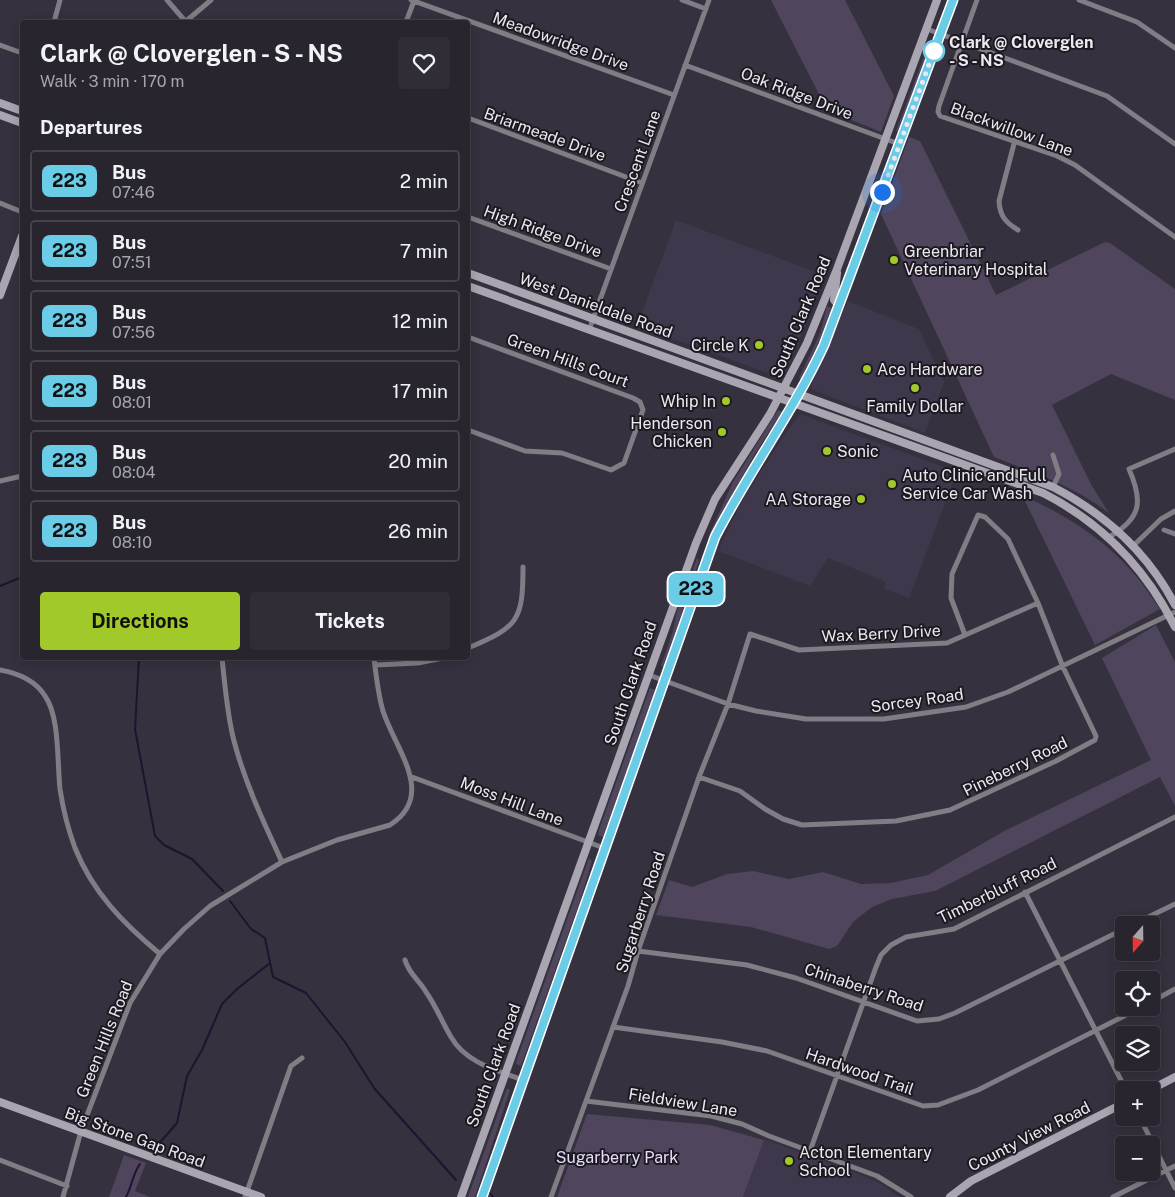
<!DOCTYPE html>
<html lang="en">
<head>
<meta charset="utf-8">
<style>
	body { margin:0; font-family:"Public Sans",sans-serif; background:#302d36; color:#f1f3f6; height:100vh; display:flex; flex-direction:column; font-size:19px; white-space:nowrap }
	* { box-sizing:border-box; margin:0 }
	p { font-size:16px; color:#a5a5aa }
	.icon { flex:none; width:28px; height:28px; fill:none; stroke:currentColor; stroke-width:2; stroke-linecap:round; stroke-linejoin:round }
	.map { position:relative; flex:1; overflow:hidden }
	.sheet { position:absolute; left:20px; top:20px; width:450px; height:640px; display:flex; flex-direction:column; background:#28252e; border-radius:5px; box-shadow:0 2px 12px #0003,0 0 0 1px #44424a }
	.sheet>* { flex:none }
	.badge { padding:0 10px; border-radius:8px; font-size:18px; line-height:32px }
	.needle { width:32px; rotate:200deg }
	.tools { position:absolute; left:1115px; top:916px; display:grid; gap:10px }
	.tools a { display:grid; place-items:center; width:45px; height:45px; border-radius:5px; background:#28252e; box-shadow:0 2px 12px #0003,0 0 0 1px #44424a; font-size:25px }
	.you { position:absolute; width:25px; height:25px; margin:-12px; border:4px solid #fff; border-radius:50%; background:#1a73e8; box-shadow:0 0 0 8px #1a73e833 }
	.map>.badge { position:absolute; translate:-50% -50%; box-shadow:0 0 0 2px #fff }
	h2 { padding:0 20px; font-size:19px; line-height:45px }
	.round { display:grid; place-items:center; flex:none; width:52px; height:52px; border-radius:5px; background:#302d36 }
	.headline { display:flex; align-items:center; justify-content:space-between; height:85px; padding:0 20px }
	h1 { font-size:24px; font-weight:700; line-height:38px }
	.action { display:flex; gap:10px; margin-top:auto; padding:10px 20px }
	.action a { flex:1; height:58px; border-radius:5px; background:#a1c92a; color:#111; font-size:20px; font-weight:700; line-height:58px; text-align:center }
	.action a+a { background:#302d36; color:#f1f3f6 }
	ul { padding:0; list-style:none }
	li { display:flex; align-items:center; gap:15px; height:62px; margin:0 10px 8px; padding:0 10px; border:2px solid #44424a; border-radius:5px }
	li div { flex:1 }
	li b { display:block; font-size:19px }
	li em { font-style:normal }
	li .badge { min-width:55px; font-weight:700; text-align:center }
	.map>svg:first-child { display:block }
	.built { fill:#3f374b }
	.green { fill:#4f455d }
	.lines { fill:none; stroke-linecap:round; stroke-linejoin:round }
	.stream { stroke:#201330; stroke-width:2 }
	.street { stroke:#807d84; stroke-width:5 }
	.secondary { stroke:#aaa6b1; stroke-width:8 }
	.line-casing { stroke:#fff; stroke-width:11 }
	.line { stroke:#6bcce7; stroke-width:8 }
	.walk { stroke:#ebe8f0; stroke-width:5; stroke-dasharray:0 9 }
	.stop-dot { fill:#fff; stroke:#6bcce7; stroke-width:2.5 }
	.poi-dot { fill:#a1c92a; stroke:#1c1a20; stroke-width:2 }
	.labels { text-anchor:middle; stroke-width:4; stroke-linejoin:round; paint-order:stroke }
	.street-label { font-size:16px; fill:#ebe8f0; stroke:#1c1a20 }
	.stop-label { font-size:16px; font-weight:bold; fill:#ebe8f0; stroke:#1c1a20; text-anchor:start }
	.poi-label { font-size:16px; fill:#ebe8f0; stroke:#1c1a20; text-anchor:start }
	.park-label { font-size:16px; fill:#e9dbff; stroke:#1c1a20 }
</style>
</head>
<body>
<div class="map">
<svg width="1175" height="1197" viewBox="0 0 1175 1197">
	<rect width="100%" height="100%" fill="#36313e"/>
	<!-- built -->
	<path class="built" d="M676,220L824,275L798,345L782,378L637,326Z
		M848,301L919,329L944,382L925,433L813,390L811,385Z
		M800,414L957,472L909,598L884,589L886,582L828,558L810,586L718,551L741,503L783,437Z
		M764,1139L876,1181L900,1197H743Z"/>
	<!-- green -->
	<path class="green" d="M771,0H845L894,96L881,132L827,110Z
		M929,43L932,44L899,132L896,131Z
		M909,137L920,141L996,295L1105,242L1110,243L1175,289V400L1111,374L1052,405L1092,486L1109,513C1074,486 1035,473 994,457L881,214Z
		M827,306L833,309L802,380L799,378L820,333Z
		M778,410L782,412L753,457L714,533H710L733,482Z
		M1022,495C1065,515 1104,538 1135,575C1144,585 1152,598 1160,609L1095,645Z
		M697,558L699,561L664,667L661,666L673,631L677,611Z
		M1156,625L1175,662V806L1160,777L935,891L892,899L872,907L853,922L837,946L829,949L751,927L656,915L669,880L692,887L727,874L753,871L789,879L823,872L861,884L891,883L928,875L1006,830L1151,760L1102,658Z
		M650,688L655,690V694L603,837L598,835L599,830Z
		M589,858L592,861L580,901L521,1066L516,1064V1062Z
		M507,1088L510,1090L475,1197H468Z
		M587,1114L710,1125L764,1140L743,1197H557Z
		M124,1155L146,1163L135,1191L150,1197H109Z"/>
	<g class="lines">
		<!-- stream -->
		<path class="stream" d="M0,586L22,577
			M139,658L135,729L155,836L164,845L192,859L223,891
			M230,901L251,929L265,938L273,977L306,993L345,1042L374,1088L456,1180
			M155,1148L177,1123L187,1076L202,1050L222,1004L237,989L270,963
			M490,1193L493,1197
			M126,1197C132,1186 133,1173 140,1164"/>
		<!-- street -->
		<path class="street" d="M167,0L186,22
			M411,0L674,95
			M682,0L706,9
			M977,0L939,106L938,112L940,116L1057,156L1075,165L1175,237
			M1079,0L1137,22L1175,48
			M54,22L60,0
			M185,22L211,0
			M406,22L414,1
			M927,29L1107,96L1175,144
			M0,45L22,53
			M685,65L899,144
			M468,118L642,183
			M1015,140L999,201C1000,216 1005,222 1018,230
			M0,203L22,212
			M468,217L611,269
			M589,330L709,0
			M468,337L633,398L640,402L643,410L624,463L611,470L562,453L525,451L468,430
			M1053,455L1059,474L1053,487
			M0,481L22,476
			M1164,530L1175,534
			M1109,537C1142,518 1143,501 1129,469L1175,449
			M1133,546L1161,519L1175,511
			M468,648C518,627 523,621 523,567
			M222,658C225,685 227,714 234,741C245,783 264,823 282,862
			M375,665L418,663L443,658
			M0,670C17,673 35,680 45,696C60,717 57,763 60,789C63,809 68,829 75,848C93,893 124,924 160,954
			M649,675L728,704L756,711L806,719H884L966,707L1008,692L1175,612
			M412,777L604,848
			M699,777L740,791L765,809L783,819L802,825L896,821L950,810L1056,761L1095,740L1096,736L1063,667L1038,603L1008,539L985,517L978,515L952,574L951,598L965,635
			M1025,892L1126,1090
			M1132,925L1175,904
			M638,951L747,965L796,978L917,1021L939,1019L955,1013L1124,929
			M405,960C409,974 419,980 426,992C436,1006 442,1022 451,1037C466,1063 496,1070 523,1080
			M1151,1002L1175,989
			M613,1027L722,1042L767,1051L923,1106L938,1105L978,1090L1140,1008
			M586,1101L711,1116L742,1124L769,1136L877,1176L911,1197
			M1140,1118L1175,1188
			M810,1151L876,967L881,955L891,945L906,937L954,929L1175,817
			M0,1160L67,1186
			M63,1197L81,1131L130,1003L160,954L184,929L210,906L282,862L337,840L390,825C437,795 395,749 383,711C378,694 376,675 374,658
			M245,1197L291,1066L302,1058
			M551,1197L628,986L638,951L699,777L728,704L750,634L799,650L947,643L1038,603
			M1113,1197L1175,1166"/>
		<!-- secondary -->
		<path class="secondary" d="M0,103L22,111
			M0,115L22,123
			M468,273L1053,487C1105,514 1148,553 1175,605
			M837,273L834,300L839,306
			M468,286L1043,493C1102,523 1145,567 1175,627
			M0,295L22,236
			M1150,1090L1175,1077
			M0,1102L261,1197
			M461,1197L696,543L715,499L770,414L807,343L837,269L937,0
			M482,1197L715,537C749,471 793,412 824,345L953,0
			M950,1197L971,1181L1124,1103"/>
	</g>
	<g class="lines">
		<defs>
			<path id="line" d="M482,1197L715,537C749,471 793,412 824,345L953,0"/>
		</defs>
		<!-- line casing -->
		<use href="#line" class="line-casing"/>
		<!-- line -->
		<use href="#line" class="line"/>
		<!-- walk -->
		<path class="walk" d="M882,192L934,51"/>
	</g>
	<!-- markers -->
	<circle class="stop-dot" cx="934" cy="51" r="10"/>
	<g class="poi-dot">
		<circle cx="894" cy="260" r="5"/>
		<circle cx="759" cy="345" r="5"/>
		<circle cx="867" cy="369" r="5"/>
		<circle cx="915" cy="388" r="5"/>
		<circle cx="726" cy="401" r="5"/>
		<circle cx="722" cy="432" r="5"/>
		<circle cx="827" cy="451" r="5"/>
		<circle cx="892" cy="484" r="5"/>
		<circle cx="861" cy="499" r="5"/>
		<circle cx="789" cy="1161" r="5"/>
	</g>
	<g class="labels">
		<!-- street labels -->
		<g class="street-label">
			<text transform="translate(561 41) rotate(20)" y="6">Meadowridge Drive</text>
			<text transform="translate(797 93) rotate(21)" y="6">Oak Ridge Drive</text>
			<text transform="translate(1012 129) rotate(20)" y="6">Blackwillow Lane</text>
			<text transform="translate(545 134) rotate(20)" y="6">Briarmeade Drive</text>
			<text transform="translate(637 161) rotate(-70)" y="6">Crescent Lane</text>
			<text transform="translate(543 231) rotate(20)" y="6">High Ridge Drive</text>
			<text transform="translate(596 305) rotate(20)" y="6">West Danieldale Road</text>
			<text transform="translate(800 317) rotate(-67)" y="6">South Clark Road</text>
			<text transform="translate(568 360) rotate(20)" y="6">Green Hills Court</text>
			<text transform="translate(881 633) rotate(-3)" y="6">Wax Berry Drive</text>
			<text transform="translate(630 683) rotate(-71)" y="6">South Clark Road</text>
			<text transform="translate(917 700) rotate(-8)" y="6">Sorcey Road</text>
			<text transform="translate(1015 766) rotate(-26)" y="6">Pineberry Road</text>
			<text transform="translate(512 801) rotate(21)" y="6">Moss Hill Lane</text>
			<text transform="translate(997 890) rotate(-26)" y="6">Timberbluff Road</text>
			<text transform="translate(640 912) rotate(-72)" y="6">Sugarberry Road</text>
			<text transform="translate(864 987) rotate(18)" y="6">Chinaberry Road</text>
			<text transform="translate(104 1039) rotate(-68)" y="6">Green Hills Road</text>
			<text transform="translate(493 1065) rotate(-70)" y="6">South Clark Road</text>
			<text transform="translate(860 1071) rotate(19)" y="6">Hardwood Trail</text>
			<text transform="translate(683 1102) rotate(9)" y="6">Fieldview Lane</text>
			<text transform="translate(1029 1136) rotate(-27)" y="6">County View Road</text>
			<text transform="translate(135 1137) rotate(20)" y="6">Big Stone Gap Road</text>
		</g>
		<!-- stop labels -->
		<g class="stop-label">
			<text x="949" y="48">Clark @ Cloverglen<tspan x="949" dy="18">- S - NS</tspan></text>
		</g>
		<!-- poi labels -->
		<g class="poi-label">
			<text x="904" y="257">Greenbriar<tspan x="904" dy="18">Veterinary Hospital</tspan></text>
			<text x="749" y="351" text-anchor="end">Circle K</text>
			<text x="877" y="375">Ace Hardware</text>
			<text x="716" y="407" text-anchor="end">Whip In</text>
			<text x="915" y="412" text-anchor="middle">Family Dollar</text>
			<text x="712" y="429" text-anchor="end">Henderson<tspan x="712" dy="18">Chicken</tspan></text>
			<text x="837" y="457">Sonic</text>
			<text x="902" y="481">Auto Clinic and Full<tspan x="902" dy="18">Service Car Wash</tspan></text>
			<text x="851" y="505" text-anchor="end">AA Storage</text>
			<text x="799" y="1158">Acton Elementary<tspan x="799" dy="18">School</tspan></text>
		</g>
		<!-- park labels -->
		<g class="park-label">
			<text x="617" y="1163">Sugarberry Park</text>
		</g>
	</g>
</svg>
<div class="tools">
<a><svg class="needle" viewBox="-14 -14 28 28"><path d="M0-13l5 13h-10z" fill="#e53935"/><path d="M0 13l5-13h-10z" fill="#a5a5aa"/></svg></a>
<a><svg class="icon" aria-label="locate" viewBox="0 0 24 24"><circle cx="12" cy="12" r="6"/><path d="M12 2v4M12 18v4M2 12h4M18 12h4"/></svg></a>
<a><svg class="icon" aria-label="layers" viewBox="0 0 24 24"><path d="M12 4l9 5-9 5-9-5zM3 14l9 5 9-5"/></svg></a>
<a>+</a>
<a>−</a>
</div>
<div class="you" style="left:882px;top:192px"></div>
<b class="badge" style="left:696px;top:589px;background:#6bcce7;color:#111">223</b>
<section class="sheet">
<div class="headline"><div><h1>Clark @ Cloverglen - S - NS</h1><p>Walk · 3 min · 170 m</p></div><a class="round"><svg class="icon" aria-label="heart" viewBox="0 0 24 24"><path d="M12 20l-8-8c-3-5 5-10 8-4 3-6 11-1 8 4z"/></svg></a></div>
<h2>Departures</h2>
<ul>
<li><span class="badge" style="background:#6bcce7;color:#111">223</span><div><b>Bus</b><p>07:46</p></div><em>2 min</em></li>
<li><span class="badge" style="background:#6bcce7;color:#111">223</span><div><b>Bus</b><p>07:51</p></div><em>7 min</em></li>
<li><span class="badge" style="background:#6bcce7;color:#111">223</span><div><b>Bus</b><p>07:56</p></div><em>12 min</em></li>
<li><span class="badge" style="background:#6bcce7;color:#111">223</span><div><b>Bus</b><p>08:01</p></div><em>17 min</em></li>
<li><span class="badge" style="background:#6bcce7;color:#111">223</span><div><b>Bus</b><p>08:04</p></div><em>20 min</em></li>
<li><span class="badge" style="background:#6bcce7;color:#111">223</span><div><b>Bus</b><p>08:10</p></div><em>26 min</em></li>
</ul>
<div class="action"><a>Directions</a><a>Tickets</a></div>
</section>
</div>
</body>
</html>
